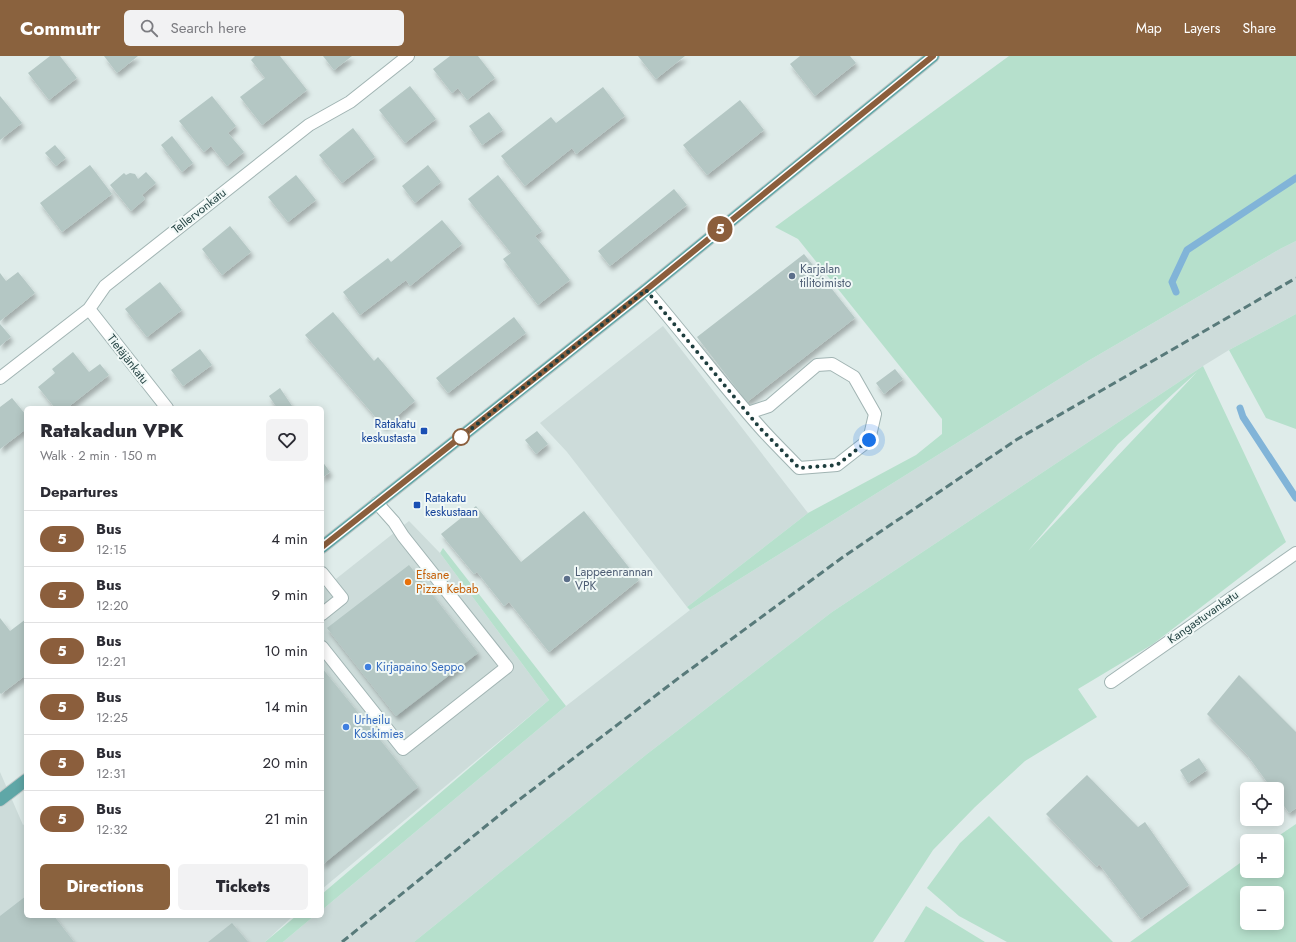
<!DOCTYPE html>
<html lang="en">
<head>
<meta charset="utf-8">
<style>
	body { margin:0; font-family:Jost,sans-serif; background:#f2f2f3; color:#2b2b33; height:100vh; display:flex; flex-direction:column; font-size:15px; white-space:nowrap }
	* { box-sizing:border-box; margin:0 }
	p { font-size:13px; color:#7c7c81 }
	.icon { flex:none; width:22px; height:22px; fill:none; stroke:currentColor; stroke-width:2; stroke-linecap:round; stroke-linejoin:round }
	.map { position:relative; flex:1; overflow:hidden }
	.drawer { position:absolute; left:24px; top:350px; width:300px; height:512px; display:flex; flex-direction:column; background:#fff; border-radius:6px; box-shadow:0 2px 10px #0003 }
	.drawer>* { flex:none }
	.badge { padding:0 8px; border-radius:13px; font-size:14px; line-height:26px }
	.controls { position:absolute; left:1240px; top:726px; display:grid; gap:8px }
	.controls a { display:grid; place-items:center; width:44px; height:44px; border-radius:6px; background:#fff; box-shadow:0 2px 10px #0003; font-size:20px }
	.you { position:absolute; width:20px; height:20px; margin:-10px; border:3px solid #fff; border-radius:50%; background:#1a73e8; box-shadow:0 0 0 6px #1a73e833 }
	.map>.badge { position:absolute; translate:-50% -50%; box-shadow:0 0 0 2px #fff }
	h2 { padding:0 16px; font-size:15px; line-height:36px }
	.round { display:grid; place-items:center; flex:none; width:42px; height:42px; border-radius:6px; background:#f2f2f3 }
	.head { display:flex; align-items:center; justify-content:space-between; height:68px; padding:0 16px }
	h1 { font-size:19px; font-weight:800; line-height:30px }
	.cta { display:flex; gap:8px; margin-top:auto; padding:8px 16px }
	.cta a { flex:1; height:46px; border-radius:6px; background:#8a623e; color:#fff; font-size:16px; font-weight:800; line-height:46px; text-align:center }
	.cta a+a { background:#f2f2f3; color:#2b2b33 }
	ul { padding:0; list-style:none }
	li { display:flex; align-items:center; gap:12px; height:56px; padding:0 16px; border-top:1px solid #e1e1e2 }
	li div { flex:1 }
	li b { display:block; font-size:15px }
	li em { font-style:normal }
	li .badge { min-width:44px; font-weight:700; text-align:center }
	header { display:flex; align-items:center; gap:24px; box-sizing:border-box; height:56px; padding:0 20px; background:#8a623e; color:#fff }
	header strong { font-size:19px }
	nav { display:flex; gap:22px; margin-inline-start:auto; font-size:14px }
	.search { width:280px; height:36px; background:#f2f2f3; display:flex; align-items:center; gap:10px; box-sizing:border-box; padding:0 14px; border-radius:6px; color:#7c7c81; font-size:15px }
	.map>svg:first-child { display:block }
	.built { fill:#cddcda }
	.green { fill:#b6e0cc; fill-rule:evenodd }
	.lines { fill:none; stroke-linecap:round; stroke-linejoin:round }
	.stream { stroke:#81b4d8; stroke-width:7 }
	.building { fill:#b4c7c4; filter:url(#shadow) }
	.minor-casing { stroke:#a1b4b3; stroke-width:14 }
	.major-casing { stroke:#c0c9c9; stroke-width:14 }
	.minor { stroke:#fff; stroke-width:12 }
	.major { stroke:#5fa7a7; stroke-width:12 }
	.rail { stroke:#587a7a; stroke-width:3; stroke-dasharray:8 4; stroke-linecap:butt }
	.line-casing { stroke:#fff; stroke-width:9 }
	.line { stroke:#8b5e3c; stroke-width:6 }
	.walk { stroke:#1e3e3e; stroke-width:4; stroke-dasharray:0 7.2 }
	.service-dot { fill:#5c6f8a; stroke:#f0f8f6; stroke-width:1.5 }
	.transit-dot { fill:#1a4fb4; stroke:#f0f8f6; stroke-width:1.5 }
	.stop-dot { fill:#fff; stroke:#8b5e3c; stroke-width:2 }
	.food-dot { fill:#e8710a; stroke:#f0f8f6; stroke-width:1.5 }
	.shop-dot { fill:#3f7fe0; stroke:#f0f8f6; stroke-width:1.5 }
	.labels { text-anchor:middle; stroke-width:4; stroke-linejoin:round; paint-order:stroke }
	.street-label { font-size:12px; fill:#1e3e3e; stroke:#f0f8f6 }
	.service-label { font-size:12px; fill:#4e5e75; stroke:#f0f8f6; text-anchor:start }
	.transit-label { font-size:12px; fill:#164399; stroke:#f0f8f6; text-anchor:end }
	.food-label { font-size:12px; fill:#c56008; stroke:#f0f8f6; text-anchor:start }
	.shop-label { font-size:12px; fill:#366cbe; stroke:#f0f8f6; text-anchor:start }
</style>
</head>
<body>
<header>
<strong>Commutr</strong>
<div class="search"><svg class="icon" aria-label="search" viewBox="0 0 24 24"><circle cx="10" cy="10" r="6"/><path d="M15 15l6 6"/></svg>Search here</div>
<nav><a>Map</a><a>Layers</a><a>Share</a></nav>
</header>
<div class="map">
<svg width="1296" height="886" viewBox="0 0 1296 886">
	<defs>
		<filter id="shadow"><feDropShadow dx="2.5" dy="4.5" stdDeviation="2" flood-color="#0004"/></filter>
	</defs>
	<rect width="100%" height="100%" fill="#dfecea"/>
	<!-- built -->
	<path class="built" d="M1296,185V258L1229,294L1203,310L832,556L647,698L414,886H283L314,860H322V854L566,650L690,554L1088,305L1280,193Z
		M663,270L808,457L687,551L567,396L540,367Z
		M409,465L440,497L549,644L322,833V534Z
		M0,716L23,769L26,767V860H293L265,886H0Z"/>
	<!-- green -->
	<path class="green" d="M1009,0H1296V185L1280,193L1088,305L690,554L687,551L808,457L916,399L942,378V363L798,183L775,171Z
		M1296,258V373L1266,362L1229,294Z
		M1203,310L1286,486L1153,588L1078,633L1097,661L1025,705L975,751L933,794L873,886H414L647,698L832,556ZM1197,316L1028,495L1118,388Z
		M443,492L566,650L322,854V838L549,644L440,497Z
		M989,760L1113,886H1007L959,860L927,832L960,787Z
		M1296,768V886H1130L1247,802V815H1277V785H1271ZM1247,837H1277V867H1247Z
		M926,850L985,886H904Z
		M296,860H314L283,886H265Z"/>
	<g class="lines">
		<!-- stream -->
		<path class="stream" d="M1176,236L1172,226L1187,194L1296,122
			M1240,352L1243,361L1296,442"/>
	</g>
	<!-- building -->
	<path class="building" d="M50,0H60L77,22L49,44L28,17Z
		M104,0H138L117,17Z
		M255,0H280L307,34L262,69L240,41L265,22L251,4Z
		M323,0H352L334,14Z
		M450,0H478L495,22L467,44L458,32L452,37L433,13Z
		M638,0H685L656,23Z
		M800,0H850L856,7L815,40L790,8Z
		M410,30L436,63L405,87L379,54Z
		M603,31L625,60L576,98L572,92L525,130L501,100L551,61L556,67Z
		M0,40L22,67L0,84Z
		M212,40L236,70L228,77L244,96L227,110L211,90L204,96L179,65Z
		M740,44L764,74L707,119L683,89Z
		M489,56L503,74L482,89L469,70Z
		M353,72L375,101L342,127L319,99Z
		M172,80L193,107L182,116L161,89Z
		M55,89L66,102L56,110L45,97Z
		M90,109L112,138L62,176L40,147Z
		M428,109L441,126L415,147L402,130Z
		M146,116L156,127L142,139L145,143L131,155L110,129L124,117L126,119L130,117L135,118L138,123Z
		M296,119L316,144L288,166L268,141Z
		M498,119L542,175L535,180L570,224L538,249L503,203L511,197L468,143Z
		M674,133L687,149L610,210L598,195Z
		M442,164L462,188L410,230L406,224L360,259L343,236L388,202L391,206Z
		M230,170L251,196L222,219L202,193Z
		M804,198L855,262L747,346L697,281Z
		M18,216L35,237L0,265V217L6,225Z
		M160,226L182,254L147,281L125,253Z
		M333,256L374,305L378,301L415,345L384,371L305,279Z
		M514,261L526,277L448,337L436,322Z
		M0,268L11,281L0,290Z
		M200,293L212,309L183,330L171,314Z
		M73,296L89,316L100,308L109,319L67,352H55L38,331L55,317L52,313Z
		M895,313L903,323L884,338L876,327Z
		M280,332L292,350L288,352H277L269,340Z
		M12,342L26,359V373L0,393V351Z
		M537,375L548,388L536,398L525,384Z
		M322,405L330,416L322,422Z
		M476,450L521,506L584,455L639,524L549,596L509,546L504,550L477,516L474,518L441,478Z
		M409,509L478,597L396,660L327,572Z
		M0,562L10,575L26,563V619L1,638L0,637Z
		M322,612L418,731L322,809Z
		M1239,619L1296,676V752L1289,757L1277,740V733H1272L1248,700L1207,658Z
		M1199,702L1207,714L1188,727L1180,714Z
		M1087,719L1138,771L1145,766L1189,829L1141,863L1099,808L1097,811L1046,758Z
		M26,840V860H54L74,886H0V860Z
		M232,867L248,886H208Z"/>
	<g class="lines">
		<defs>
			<path id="minor" d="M646,234C685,279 720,326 759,370C772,385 786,398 799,412L837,409L869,384L875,358L854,321L832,308L817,309L769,350L748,357
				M89,253L167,352
				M0,322L89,253L105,230L309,69L350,46L408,0
				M322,517L342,542L322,558
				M322,591L403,693L507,611L403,480L394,466L377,447
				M1111,626L1296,497"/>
			<path id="major" d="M322,491L646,234L933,0
				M0,744L26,724"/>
		</defs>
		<!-- minor casing -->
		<use href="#minor" class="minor-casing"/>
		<!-- major casing -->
		<use href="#major" class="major-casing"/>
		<!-- minor -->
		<use href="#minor" class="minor"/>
		<!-- major -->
		<use href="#major" class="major"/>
		<!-- rail -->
		<path class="rail" d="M342,886L507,753L680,621L843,501L1016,384L1296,222"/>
	</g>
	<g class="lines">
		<defs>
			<path id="line" d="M322,491L646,234L933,0"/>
		</defs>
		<!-- line casing -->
		<use href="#line" class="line-casing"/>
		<!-- line -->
		<use href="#line" class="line"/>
		<!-- walk -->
		<path class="walk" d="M461,381L646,234L759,371L799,412L837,409L869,384"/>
	</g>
	<!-- markers -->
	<g class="service-dot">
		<circle cx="792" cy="220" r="4"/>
		<circle cx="567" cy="523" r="4"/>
	</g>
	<g class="transit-dot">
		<rect x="420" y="371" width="8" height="8" rx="2"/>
		<rect x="413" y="445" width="8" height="8" rx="2"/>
	</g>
	<circle class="stop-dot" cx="461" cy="381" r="8"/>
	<circle class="food-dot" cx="408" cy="526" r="4"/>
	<g class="shop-dot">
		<circle cx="368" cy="611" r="4"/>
		<circle cx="346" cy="671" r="4"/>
	</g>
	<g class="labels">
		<!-- street labels -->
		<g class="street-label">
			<text transform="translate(199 155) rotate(-38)" y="4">Tellervonkatu</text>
			<text transform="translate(128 303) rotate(52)" y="4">Tietäjänkatu</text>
			<text transform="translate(1203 561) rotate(-35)" y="4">Kangastuvankatu</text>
		</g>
		<!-- service labels -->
		<g class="service-label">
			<text x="800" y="217">Karjalan<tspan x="800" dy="14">tilitoimisto</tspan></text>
			<text x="575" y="520">Lappeenrannan<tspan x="575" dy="14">VPK</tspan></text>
		</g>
		<!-- transit labels -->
		<g class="transit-label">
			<text x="416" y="372">Ratakatu<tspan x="416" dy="14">keskustasta</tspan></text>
			<text x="425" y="446" text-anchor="start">Ratakatu<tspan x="425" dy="14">keskustaan</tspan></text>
		</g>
		<!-- food labels -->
		<g class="food-label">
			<text x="416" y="523">Efsane<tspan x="416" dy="14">Pizza Kebab</tspan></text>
		</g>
		<!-- shop labels -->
		<g class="shop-label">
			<text x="376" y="615">Kirjapaino Seppo</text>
			<text x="354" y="668">Urheilu<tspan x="354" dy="14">Koskimies</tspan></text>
		</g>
	</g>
</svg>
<div class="controls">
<a><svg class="icon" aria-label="locate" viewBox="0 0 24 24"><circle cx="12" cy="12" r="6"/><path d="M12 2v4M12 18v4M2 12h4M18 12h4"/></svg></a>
<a>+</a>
<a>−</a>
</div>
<div class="you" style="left:869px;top:384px"></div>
<b class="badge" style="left:720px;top:173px;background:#8b5e3c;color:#fff">5</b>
<section class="drawer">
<div class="head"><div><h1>Ratakadun VPK</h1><p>Walk · 2 min · 150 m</p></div><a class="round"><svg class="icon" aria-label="heart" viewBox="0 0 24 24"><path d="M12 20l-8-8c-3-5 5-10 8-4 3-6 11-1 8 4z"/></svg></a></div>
<h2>Departures</h2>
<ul>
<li><span class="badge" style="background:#8b5e3c;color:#fff">5</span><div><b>Bus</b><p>12:15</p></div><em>4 min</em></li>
<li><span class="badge" style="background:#8b5e3c;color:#fff">5</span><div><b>Bus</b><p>12:20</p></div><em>9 min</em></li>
<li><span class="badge" style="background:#8b5e3c;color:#fff">5</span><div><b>Bus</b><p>12:21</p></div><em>10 min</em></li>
<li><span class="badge" style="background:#8b5e3c;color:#fff">5</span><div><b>Bus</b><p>12:25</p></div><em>14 min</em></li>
<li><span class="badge" style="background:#8b5e3c;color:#fff">5</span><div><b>Bus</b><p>12:31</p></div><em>20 min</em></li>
<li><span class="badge" style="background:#8b5e3c;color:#fff">5</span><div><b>Bus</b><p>12:32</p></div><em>21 min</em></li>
</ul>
<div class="cta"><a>Directions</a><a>Tickets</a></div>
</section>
</div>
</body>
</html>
